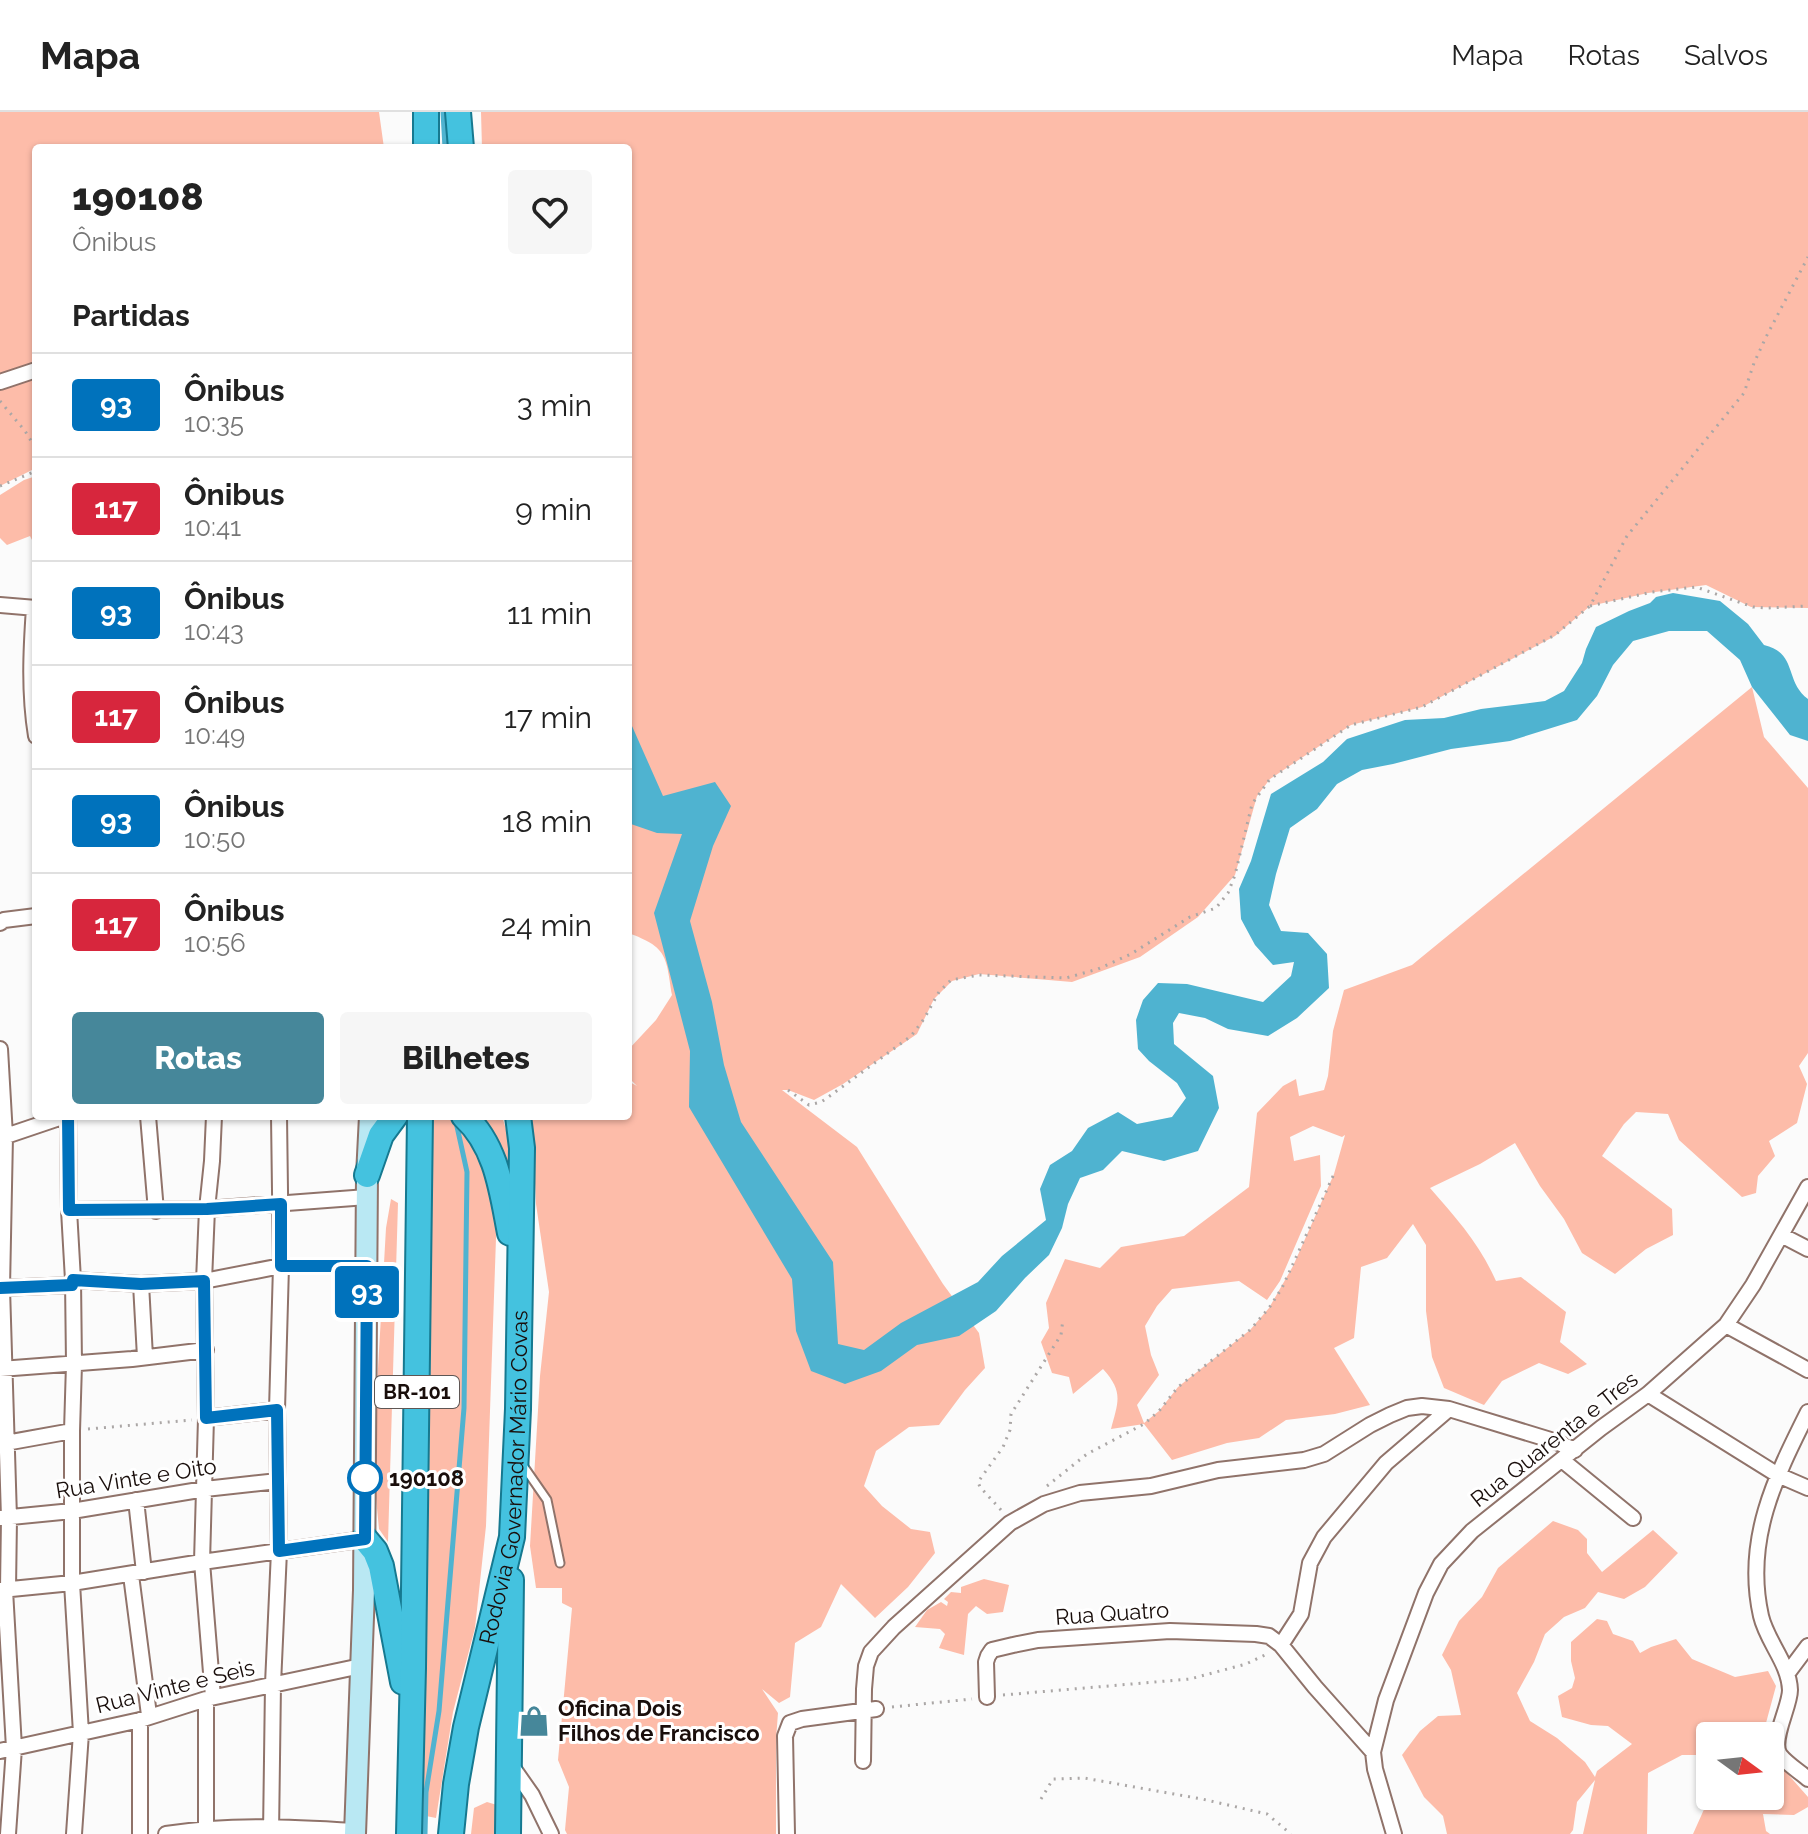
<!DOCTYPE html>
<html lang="pt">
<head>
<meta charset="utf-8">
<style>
	body { margin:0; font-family:Raleway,sans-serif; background:#f6f6f6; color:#222; height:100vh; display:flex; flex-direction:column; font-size:30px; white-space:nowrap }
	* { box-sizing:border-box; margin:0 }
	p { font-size:26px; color:#767676 }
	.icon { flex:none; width:44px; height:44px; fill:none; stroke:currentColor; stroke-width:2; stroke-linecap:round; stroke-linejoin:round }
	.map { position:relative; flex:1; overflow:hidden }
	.sheet { position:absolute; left:32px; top:32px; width:600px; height:976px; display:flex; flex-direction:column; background:#fff; border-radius:8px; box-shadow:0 2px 6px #0004 }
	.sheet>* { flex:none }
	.badge { padding:0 16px; border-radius:6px; font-size:28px; line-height:52px }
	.needle { width:52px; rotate:105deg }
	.controls { position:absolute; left:1696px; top:1610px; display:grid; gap:16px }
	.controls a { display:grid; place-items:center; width:88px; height:88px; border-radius:8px; background:#fff; box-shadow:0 2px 6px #0004; font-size:40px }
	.map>.badge { position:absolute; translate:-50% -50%; box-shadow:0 0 0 4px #fff }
	h2 { padding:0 40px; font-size:30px; line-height:72px }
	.round { display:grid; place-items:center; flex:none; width:84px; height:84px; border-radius:8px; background:#f6f6f6 }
	.headline { display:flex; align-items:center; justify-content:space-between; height:136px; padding:0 40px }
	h1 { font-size:38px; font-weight:800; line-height:60px }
	.action { display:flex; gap:16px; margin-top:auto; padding:16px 40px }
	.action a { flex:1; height:92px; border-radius:8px; background:#46879a; color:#fff; font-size:32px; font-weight:800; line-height:92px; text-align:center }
	.action a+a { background:#f6f6f6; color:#222 }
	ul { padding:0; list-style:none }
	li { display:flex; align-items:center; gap:24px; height:104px; padding:0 40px; border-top:2px solid #e0e0e0 }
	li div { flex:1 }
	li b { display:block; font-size:30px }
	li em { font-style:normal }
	li .badge { min-width:88px; font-weight:700; text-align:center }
	header { display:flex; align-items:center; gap:48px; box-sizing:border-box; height:112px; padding:0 40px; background:#fff; border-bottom:2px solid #e0e0e0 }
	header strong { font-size:38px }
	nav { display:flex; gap:44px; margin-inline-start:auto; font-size:28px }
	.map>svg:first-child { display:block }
	.green { fill:#fdbca9; fill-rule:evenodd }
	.water { fill:#4fb3d0 }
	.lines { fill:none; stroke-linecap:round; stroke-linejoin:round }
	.stream { stroke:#4fb3d0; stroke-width:5 }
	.service-casing { stroke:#90736a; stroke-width:11 }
	.minor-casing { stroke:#90736a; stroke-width:18 }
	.secondary-casing { stroke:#90736a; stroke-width:24 }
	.trunk-casing { stroke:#167990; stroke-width:28 }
	.path { stroke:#aba7a6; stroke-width:3; stroke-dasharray:2 6; stroke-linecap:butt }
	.service { stroke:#fff; stroke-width:7 }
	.minor { stroke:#fff; stroke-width:14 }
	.secondary { stroke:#b9e8f3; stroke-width:20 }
	.trunk { stroke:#44c2df; stroke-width:24 }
	.line-casing { stroke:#fff; stroke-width:18 }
	.line { stroke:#0072bc; stroke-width:12 }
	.stop-dot { fill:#fff; stroke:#0072bc; stroke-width:4 }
	.labels { text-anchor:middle; stroke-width:6; stroke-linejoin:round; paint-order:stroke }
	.shield { fill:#fff; stroke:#5e5654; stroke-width:2 }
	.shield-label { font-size:20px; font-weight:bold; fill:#190e0b }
	.street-label { font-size:22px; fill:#190e0b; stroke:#fff }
	.stop-label { font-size:22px; font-weight:bold; fill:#190e0b; stroke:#fff; text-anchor:start }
	.poi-label { font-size:22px; font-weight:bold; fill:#190e0b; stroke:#fff; text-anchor:start }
</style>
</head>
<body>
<header>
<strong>Mapa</strong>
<nav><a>Mapa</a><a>Rotas</a><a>Salvos</a></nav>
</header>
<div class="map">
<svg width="1808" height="1722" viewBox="0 0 1808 1722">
	<rect width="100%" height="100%" fill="#fbfbfb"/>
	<!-- green -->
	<path class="green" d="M0,0H379L384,36H36V356L0,374Z
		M481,0H1808V496L1751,495L1706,473L1648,481L1590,494L1555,524L1422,595L1351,613L1270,667L1257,684L1235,763L1198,805L1140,845L1072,870L979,862L952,869L934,887L917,922L843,972L814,988L788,978H782L857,1035L943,1172L979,1221L985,1256L965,1278L939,1313L909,1315L876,1339L864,1374L882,1394L911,1417L930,1420L935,1441L908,1475L875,1506L841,1472L821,1515L795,1531L790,1585L779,1591L762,1577L778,1601L776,1627V1722H567L565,1718L569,1675L558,1648L572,1496L562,1491V1476H536L530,1434L540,1264L549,1180L536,1092L533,1029L527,1004H628V969L637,974L628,965V938L656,908L672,883C666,845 668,835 628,821V36H482Z
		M36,364V436L30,424L7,433L0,426V383L24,368Z
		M1752,575L1764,625L1808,676V941L1799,954L1807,972L1797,1011L1769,1029L1775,1044L1758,1064L1756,1081L1742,1085L1679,1028L1668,1002L1636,1000L1624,1012L1602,1044L1672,1097L1673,1123L1646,1137L1615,1162L1582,1141L1564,1107L1540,1074L1515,1031L1480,1052L1430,1076C1457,1107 1479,1131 1496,1169L1521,1165L1566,1200L1560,1230L1587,1252L1568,1262L1539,1251L1502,1269L1484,1293L1444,1276L1432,1245L1426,1199V1133L1413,1112L1387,1146L1361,1155L1354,1226L1334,1236L1370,1293L1335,1302L1286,1308L1259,1326L1227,1331L1172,1348L1144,1312L1111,1317C1118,1290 1124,1280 1103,1257L1073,1282L1069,1265L1052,1261L1041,1230L1049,1216L1046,1191L1065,1147L1100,1156L1121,1135L1184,1124L1249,1075L1257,1001L1283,974L1296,967L1299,984L1324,978L1328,964L1333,919L1344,878L1412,853ZM1313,1014L1342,1025L1345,1023L1334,1062L1293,1154L1269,1196L1250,1218L1178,1275L1159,1299L1144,1311L1137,1293L1159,1263L1151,1243L1145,1214L1157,1194L1172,1177L1239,1169L1267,1188L1280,1169L1321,1074L1320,1043L1294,1049L1290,1025Z
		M448,1004L475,1033L487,1060L497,1098L486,1414L475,1516L453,1600L436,1706L416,1702L431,1005Z
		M480,1004H502L512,1038V1101Z
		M391,1087L398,1091L388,1430L379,1417L376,1386V1292L386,1116Z
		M1553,1409L1578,1418L1587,1427V1441L1602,1460L1653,1418L1678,1441L1645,1475L1624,1487L1598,1480L1585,1496L1564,1505L1545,1522L1534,1550L1517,1581L1530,1609L1557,1626L1585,1650L1595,1665L1597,1659L1632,1632L1608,1614L1591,1613L1562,1605L1558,1584L1572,1576L1575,1566L1571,1549V1530L1597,1507L1607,1509L1613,1522L1633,1529L1640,1541L1651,1535L1676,1527L1692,1547L1735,1565L1768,1559L1776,1574L1763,1622L1761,1624H1710V1643H1682L1648,1661L1647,1722H1583L1595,1668L1577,1690L1573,1718L1570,1722H1447L1443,1704L1424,1685L1402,1643L1420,1619L1438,1604L1461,1603L1451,1558L1442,1543L1459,1509L1482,1485L1498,1456Z
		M984,1467L1009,1473L1003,1500L987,1502L976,1494L968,1502L964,1543L939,1536L945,1522L940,1517L915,1515L927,1498L941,1490L947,1494L948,1490L944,1487L951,1480L961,1481V1475Z
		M1770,1650L1786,1660L1808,1685V1695L1794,1703L1763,1702L1766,1719L1770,1722H1693L1710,1684H1770Z
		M487,1690L497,1693L496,1722H471L474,1696Z"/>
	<!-- water -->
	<path class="water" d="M1673,481L1720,489L1748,512L1764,533C1798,541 1784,569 1808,587V629L1790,623L1752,575L1740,548L1707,519H1669L1633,529L1613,553L1597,584L1577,608L1510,629L1451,637L1393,652L1362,658L1337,672L1317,697L1290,716L1276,762L1269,793L1281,819L1308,821L1327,842L1329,876L1297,906L1268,924L1228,917L1205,906L1179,901L1173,911L1174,932L1213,964L1219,996L1198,1039L1164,1049L1122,1039L1103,1058L1080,1066L1068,1092L1062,1116L1049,1143L1025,1166L996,1199L959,1224L917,1233L881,1259L845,1272L811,1259L796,1219L792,1167L689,995L690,939L654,801L682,722L657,721L628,711V605L663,684L715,670L731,694L713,734L690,809L712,890L724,953L741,1010L833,1150L838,1232L864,1238L901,1211L978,1170L1002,1144L1046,1108L1040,1077L1050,1053L1072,1039L1088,1016L1118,1000L1137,1012L1172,1005L1186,986L1177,971L1149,949L1138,937L1136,908L1143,888L1158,871L1187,872L1263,890L1291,864L1294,850L1273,853L1255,833L1241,807L1239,777L1251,749L1271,682L1323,650L1347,627L1405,608L1444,606L1481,597L1545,589L1564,579L1582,551L1586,537L1596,515L1629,499L1650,491L1656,485Z"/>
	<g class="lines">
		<!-- stream -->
		<path class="stream" d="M443,0L445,36
			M425,1722L426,1680L439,1599L464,1296L467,1060L456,1010"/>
		<defs>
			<path id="service" d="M522,1352L547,1388L560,1451"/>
			<path id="minor" d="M0,270L36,258
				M0,493L36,496
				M34,496C31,539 29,581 36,624
				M0,811L4,808L36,804
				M0,937L5,1024L2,1176L9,1406L8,1477
				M68,1004L69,1098L73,1168L74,1252L72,1319V1471L81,1621L74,1722
				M148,1004L156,1099
				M0,1026L65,1004
				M69,1098L207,1097L367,1085
				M1781,1123L1808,1137
				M73,1168L141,1172L204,1169L281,1154H367
				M141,1172L145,1245
				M0,1176L72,1173
				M1726,1213L1808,1258
				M0,1257L132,1247L206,1238
				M1648,1282L1778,1363L1808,1376
				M1808,1300C1775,1366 1744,1428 1761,1504C1767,1530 1789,1551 1790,1578C1790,1595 1770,1629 1780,1643C1787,1652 1799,1659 1808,1667
				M206,1306L277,1298
				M0,1332L72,1319
				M1562,1348L1633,1406
				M136,1388L144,1460
				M1,1406L72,1399L205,1377L278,1369
				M131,1463L149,1603
				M1,1478L72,1471L202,1450L365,1427
				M5,1478L14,1636L8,1722
				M1281,1533L1301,1502L1310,1451L1324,1425L1386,1351L1449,1297
				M1787,1562L1808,1534
				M213,1585L202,1450L206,1306L204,1169L207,1097L212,1049L214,1004
				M987,1585L986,1550L988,1544L992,1538L1013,1533L1038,1528L1170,1519L1256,1522L1269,1524L1281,1533L1315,1575L1373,1640
				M206,1587V1722
				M140,1608V1722
				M0,1639L140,1608L206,1587L361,1554
				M863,1649L864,1577L866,1554L871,1540L894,1515L1010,1411L1044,1392L1080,1381L1151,1374L1218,1358L1304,1348L1324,1342L1370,1313L1390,1303L1407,1296L1422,1294L1449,1297L1554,1329L1575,1338
				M511,1653L532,1683L551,1722
				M166,1722C232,1712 289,1715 355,1719
				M271,1722L273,1572L279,1439L277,1298L281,1154L279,1004
				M787,1722L785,1624L790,1611L802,1607L876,1597
				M1394,1722L1375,1657L1373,1640L1386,1588L1426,1481L1441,1452L1472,1419L1601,1316L1648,1282L1726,1213L1753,1173L1808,1075"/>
			<path id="secondary" d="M355,1722L364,1478L367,1063L370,1004"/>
			<g id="trunk">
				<path d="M426,0V36"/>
				<path d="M458,0L461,36"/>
				<path d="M464,1004C497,1034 502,1080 510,1121"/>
				<path d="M367,1063L381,1023L395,1004"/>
				<path d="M365,1427L375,1439L381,1454L403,1570"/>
				<path d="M409,1722L413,1556L420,1004"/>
				<path id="s1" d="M451,1722L456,1672L466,1615L512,1425L518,1297L522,1036L518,1004"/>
				<path d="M508,1722L511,1468"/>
			</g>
		</defs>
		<!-- service casing -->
		<use href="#service" class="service-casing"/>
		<!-- minor casing -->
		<use href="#minor" class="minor-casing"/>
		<!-- secondary casing -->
		<use href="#secondary" class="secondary-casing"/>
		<!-- trunk casing -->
		<use href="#trunk" class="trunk-casing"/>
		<!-- path -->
		<path class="path" d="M0,289L25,319L36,337
			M0,374L36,359
			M1590,494L1652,480L1696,475L1753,495L1768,496L1808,494
			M788,978L809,993L821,990L827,986L911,924L924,907L939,880L951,868L979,863L1066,866L1098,857L1131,842L1190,805L1216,796L1228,781L1235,763L1252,692L1270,667L1351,613L1422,595L1555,523L1590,494L1627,424L1744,281L1754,251L1766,225L1808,145
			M88,1317L192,1308
			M1047,1374L1087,1342L1144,1312L1159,1299L1178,1275L1250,1218L1269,1196L1282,1176L1334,1062
			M1001,1398L980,1375L978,1370L1003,1335L1010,1318L1011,1302L1061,1223L1063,1207
			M1003,1583L1190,1567L1246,1552L1267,1542
			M892,1595L972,1587
			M1041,1687L1053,1667L1084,1666L1202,1687L1267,1702L1291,1722"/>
		<!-- service -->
		<use href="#service" class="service"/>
		<!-- minor -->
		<use href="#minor" class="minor"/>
		<!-- secondary -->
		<use href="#secondary" class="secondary"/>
		<!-- trunk -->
		<use href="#trunk" class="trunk"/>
	</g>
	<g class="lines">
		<defs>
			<path id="line" d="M0,1176L72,1173L73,1168L141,1172L204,1169L206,1306L277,1298L279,1439L365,1427L367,1154H281V1092L207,1097L69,1098L68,1004"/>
		</defs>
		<!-- line casing -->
		<use href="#line" class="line-casing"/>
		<!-- line -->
		<use href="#line" class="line"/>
	</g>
	<!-- icons -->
	<defs>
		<symbol id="shop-bare" viewBox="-9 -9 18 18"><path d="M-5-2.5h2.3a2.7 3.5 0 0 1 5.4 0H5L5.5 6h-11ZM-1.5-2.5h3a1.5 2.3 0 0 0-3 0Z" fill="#46879a" stroke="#fff" stroke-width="2.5" paint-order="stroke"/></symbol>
	</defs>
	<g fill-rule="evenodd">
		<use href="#shop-bare" x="512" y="1587" width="44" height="44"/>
	</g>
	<!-- markers -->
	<circle class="stop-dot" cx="365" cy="1366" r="16"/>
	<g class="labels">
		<!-- shield labels -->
		<rect class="shield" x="375" y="1264" width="84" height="32" rx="6"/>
		<g class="shield-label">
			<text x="417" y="1287">BR-101</text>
		</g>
		<!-- street labels -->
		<g class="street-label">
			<text transform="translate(1554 1327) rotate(-38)" y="8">Rua Quarenta e Tres</text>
			<text dy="8" stroke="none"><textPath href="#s1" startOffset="362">Rodovia Governador Mário Covas</textPath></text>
			<text transform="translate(136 1366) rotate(-9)" y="8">Rua Vinte e Oito</text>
			<text transform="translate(1112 1501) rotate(-4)" y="8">Rua Quatro</text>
			<text transform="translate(175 1574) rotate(-14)" y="8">Rua Vinte e Seis</text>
		</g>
		<!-- stop labels -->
		<g class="stop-label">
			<text x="389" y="1374">190108</text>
		</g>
		<!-- poi labels -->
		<g class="poi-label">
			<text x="558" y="1604">Oficina Dois<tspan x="558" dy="25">Filhos de Francisco</tspan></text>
		</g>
	</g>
</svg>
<div class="controls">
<a><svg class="needle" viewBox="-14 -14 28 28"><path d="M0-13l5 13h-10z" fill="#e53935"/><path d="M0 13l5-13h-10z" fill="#767676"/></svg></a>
</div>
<b class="badge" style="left:367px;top:1180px;background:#0072bc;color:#fff">93</b>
<section class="sheet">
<div class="headline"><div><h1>190108</h1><p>Ônibus</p></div><a class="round"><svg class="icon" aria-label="heart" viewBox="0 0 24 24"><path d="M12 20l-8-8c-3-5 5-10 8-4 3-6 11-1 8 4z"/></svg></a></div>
<h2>Partidas</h2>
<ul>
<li><span class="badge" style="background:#0072bc;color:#fff">93</span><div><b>Ônibus</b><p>10:35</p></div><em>3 min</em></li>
<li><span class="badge" style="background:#d7263d;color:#fff">117</span><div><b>Ônibus</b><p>10:41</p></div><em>9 min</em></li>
<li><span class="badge" style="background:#0072bc;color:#fff">93</span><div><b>Ônibus</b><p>10:43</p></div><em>11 min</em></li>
<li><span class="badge" style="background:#d7263d;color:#fff">117</span><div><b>Ônibus</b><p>10:49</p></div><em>17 min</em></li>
<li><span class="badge" style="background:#0072bc;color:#fff">93</span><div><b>Ônibus</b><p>10:50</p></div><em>18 min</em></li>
<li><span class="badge" style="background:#d7263d;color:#fff">117</span><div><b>Ônibus</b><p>10:56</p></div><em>24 min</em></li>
</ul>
<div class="action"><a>Rotas</a><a>Bilhetes</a></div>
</section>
</div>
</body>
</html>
